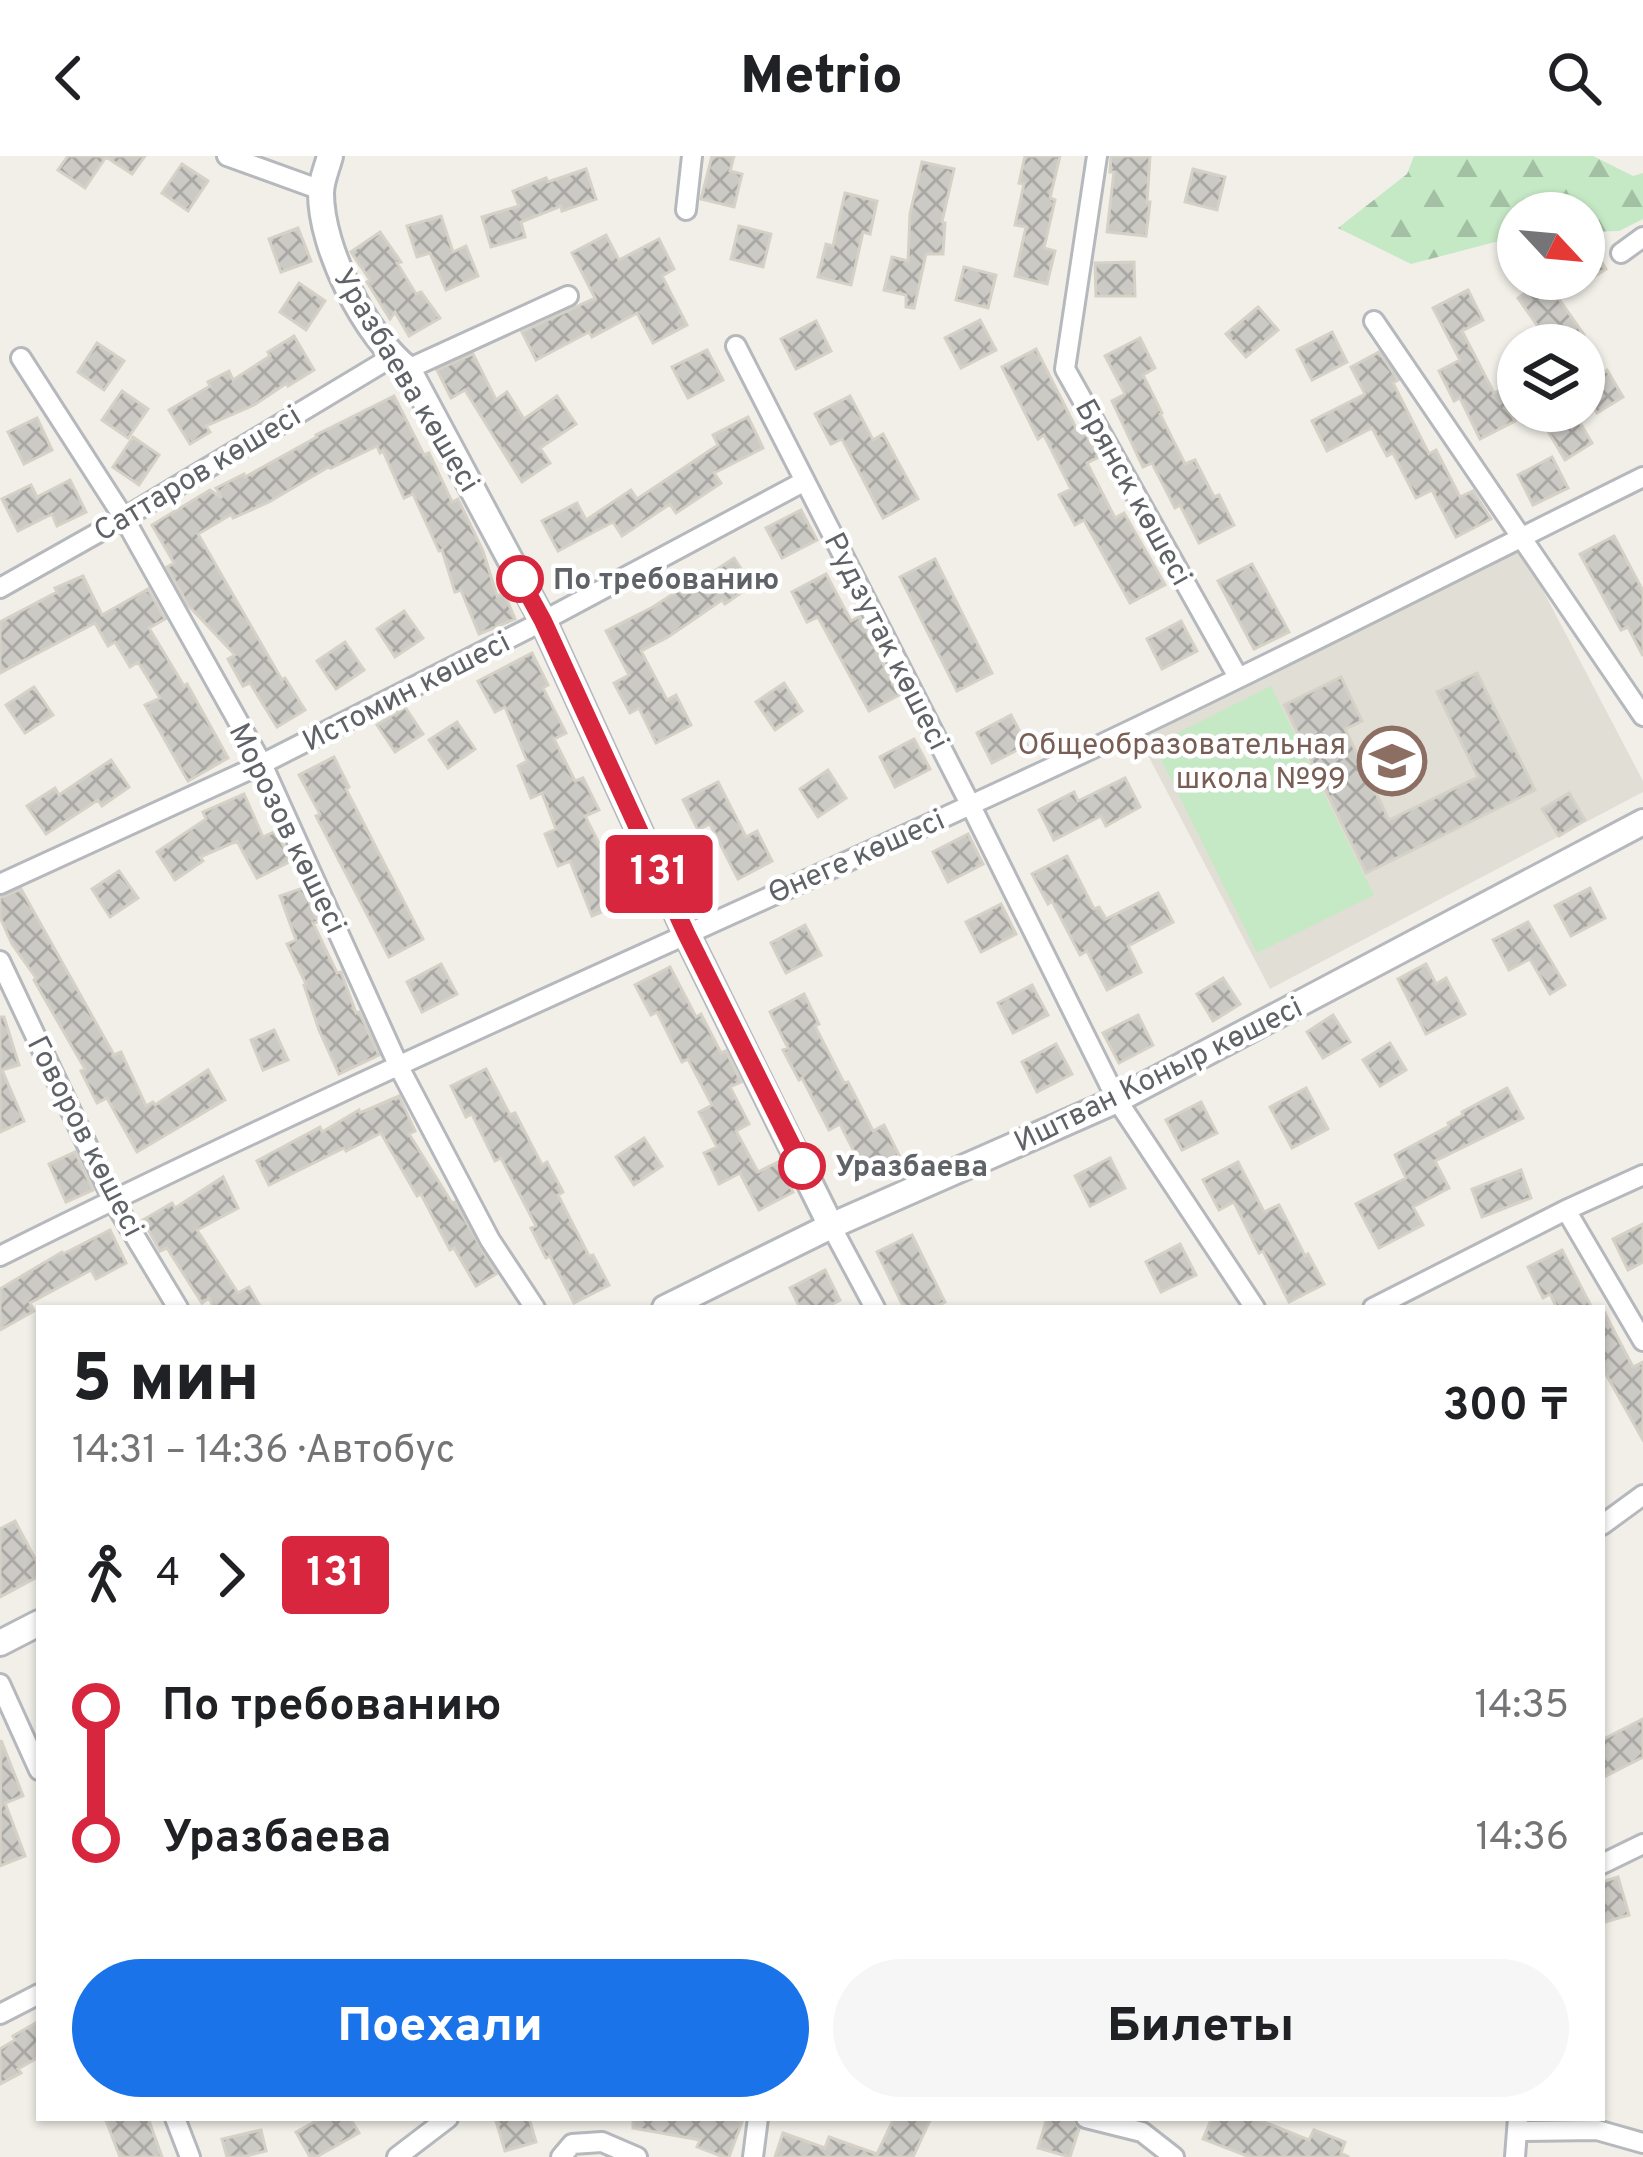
<!DOCTYPE html>
<html lang="ru">
<head>
<meta charset="utf-8">
<style>
	body { margin:0; font-family:Overpass,sans-serif; background:#f6f6f6; color:#202124; height:100vh; display:flex; flex-direction:column; font-size:45px; white-space:nowrap }
	* { box-sizing:border-box; margin:0 }
	p { font-size:39px; color:#757577 }
	.icon { flex:none; width:66px; height:66px; fill:none; stroke:currentColor; stroke-width:2; stroke-linecap:round; stroke-linejoin:round }
	.map { position:relative; flex:1; overflow:hidden }
	.drawer { position:absolute; left:36px; top:1149px; width:1569px; height:816px; display:flex; flex-direction:column; background:#fff; border-radius:0px; box-shadow:0 3px 9px #0004 }
	.drawer>* { flex:none }
	.badge { padding:0 24px; border-radius:9px; font-size:42px; line-height:78px }
	.needle { width:78px; rotate:116deg }
	.buttons { position:absolute; left:1497px; top:36px; display:grid; gap:24px }
	.buttons a { display:grid; place-items:center; width:108px; height:108px; border-radius:50%; background:#fff; box-shadow:0 3px 9px #0004; font-size:60px }
	.map>.badge { position:absolute; translate:-50% -50%; box-shadow:0 0 0 6px #fff }
	.legs { display:flex; align-items:center; gap:18px; height:132px; padding:0 36px; font-size:39px }
	.legs p { margin-inline-start:auto }
	.head { display:flex; align-items:center; justify-content:space-between; height:204px; padding:0 36px }
	h1 { font-size:66px; font-weight:800; line-height:90px }
	.button { display:flex; gap:24px; margin-top:auto; padding:24px 36px }
	.button a { flex:1; height:138px; border-radius:72px; background:#1a73e8; color:#fff; font-size:48px; font-weight:800; line-height:138px; text-align:center }
	.button a+a { background:#f6f6f6; color:#202124 }
	ul { padding:0 36px; list-style:none }
	li { display:flex; align-items:center; gap:42px; height:132px; font-size:45px }
	li i { display:grid; place-items:center; width:18px; height:100%; margin:0 15px; background:currentColor }
	li i::after { content:''; width:30px; height:30px; margin:-15px; border:9px solid; border-radius:50%; background:#fff }
	li p { margin-inline-start:auto }
	li:first-child i { background:linear-gradient(#0000 50%,currentColor 0) }
	li:last-child i { background:linear-gradient(currentColor 50%,#0000 0) }
	header { display:flex; justify-content:space-between; align-items:center; height:156px; padding:0 36px; background:#fff; font-size:54px; font-weight:800 }
	.map>svg:first-child { display:block }
	.education { fill:#e1ded6 }
	.forest { fill:url(#forest-firs) }
	.garden { fill:#c5e8c5 }
	.building { fill:url(#building-cross-hatch); stroke:#d6d1c6; stroke-width:3 }
	.lines { fill:none; stroke-linecap:round; stroke-linejoin:round }
	.minor-casing { stroke:#b5b8bc; stroke-width:24 }
	.tertiary-casing { stroke:#b5b8bc; stroke-width:30 }
	.minor { stroke:#fff; stroke-width:18 }
	.tertiary { stroke:#fff; stroke-width:24 }
	.line-1-casing { stroke:#fff; stroke-width:27 }
	.line-1 { stroke:#d7263d; stroke-width:18 }
	.stop-1-dot { fill:#fff; stroke:#d7263d; stroke-width:6 }
	.labels { text-anchor:middle; stroke-width:9; stroke-linejoin:round; paint-order:stroke }
	.street-label { font-size:30px; fill:#5f6368; stroke:#fff }
	.stop-label { font-size:30px; font-weight:bold; fill:#5f6368; stroke:#fff; text-anchor:start }
	.education-label { font-size:30px; fill:#785e54; stroke:#fff; text-anchor:end }
</style>
</head>
<body>
<header><svg class="icon" aria-label="back" viewBox="0 0 24 24"><path d="M15 5l-7 7 7 7"/></svg>Metrio<svg class="icon" aria-label="search" viewBox="0 0 24 24"><circle cx="10" cy="10" r="6"/><path d="M15 15l6 6"/></svg></header>
<div class="map">
<svg width="1643" height="2001" viewBox="0 0 1643 2001">
	<defs>
		<pattern id="forest-firs" width="22" height="20" patternUnits="userSpaceOnUse" patternTransform="scale(3)"><rect width="22" height="20" fill="#c5e8c5"/><path d="M5 1l3.5 6h-7zM16 11l3.5 6h-7z" fill="#a3c0a4"/></pattern>
		<pattern id="building-cross-hatch" width="8" height="8" patternUnits="userSpaceOnUse" patternTransform="scale(3)"><rect width="8" height="8" fill="#cccac5"/><path d="M0 0l8 8M0 8l8-8" fill="none" stroke="#a9a8a4"/></pattern>
	</defs>
	<rect width="100%" height="100%" fill="#f1efe8"/>
	<!-- education -->
	<path class="education" d="M1517,385L1643,625V636L1270,833L1140,584Z"/>
	<!-- forest -->
	<path class="forest" d="M1414,0H1593L1633,20L1643,17V63L1619,75L1584,76V57H1518V80L1411,108L1338,72L1407,18Z"/>
	<!-- garden -->
	<path class="garden" d="M1271,530L1374,739L1257,797L1154,589Z"/>
	<!-- building -->
	<path class="building" d="M68,0H145L132,18L106,1L85,32L58,14Z
		M712,0H734L730,15L742,18L734,51L701,43Z
		M1025,0H1060L1050,42L1055,44L1044,92L1055,95L1047,128L1015,120L1026,71L1015,69L1024,28L1019,27Z
		M1111,0H1150L1147,46H1150L1146,80L1107,76L1114,16H1110Z
		M922,6L954,13L942,66L945,67L943,98H926L914,152L906,151V139L884,134L892,101L908,105L910,58Z
		M182,8L208,25L188,55L162,37Z
		M586,13L596,43L562,55L561,50L521,66L525,81L491,91L482,61L519,50L513,35L546,22L548,26Z
		M1193,13L1225,21L1217,54L1185,46Z
		M845,37L877,45L870,78L863,76L851,129L818,121L826,88L833,90Z
		M441,60L453,96L466,90L478,120L446,134L430,97L417,101L407,70Z
		M739,70L771,78L763,111L731,103Z
		M298,72L311,105L281,116L269,83Z
		M380,76L401,106L397,107L416,138L421,136L440,162L409,180L395,156L390,163L367,126L370,124L351,96Z
		M1584,77L1606,113L1559,143L1584,179L1570,189H1551L1518,142L1544,123H1584Z
		M606,79L619,104L659,83L674,113L662,120L687,169L653,187L637,157L592,181L589,176L536,204L522,176L595,142L572,97Z
		M1134,106L1135,140H1096L1095,107Z
		M964,111L996,119L988,152L956,144Z
		M299,127L325,145L306,174L280,156Z
		M1468,134L1483,164L1462,175L1494,237L1499,235L1515,265L1480,283L1460,242L1454,245L1439,215L1460,204L1433,152Z
		M1258,151L1278,174L1246,201L1226,178Z
		M980,164L996,194L961,212L945,182Z
		M816,165L831,195L796,213L781,183Z
		M1332,176L1347,206L1312,224L1297,194Z
		M294,180L314,214L288,230L287,227L254,249L206,270L210,276L190,288L169,254L210,230L208,226L229,215L233,224L270,200L268,196Z
		M1140,182L1155,212L1143,219L1162,257L1160,258L1185,308L1195,304L1214,341L1219,339L1234,369L1199,387L1180,349L1175,352L1152,307L1143,311L1112,245L1125,238L1105,200Z
		M97,187L124,205L104,234L78,216Z
		M1036,193L1077,274L1082,271L1099,301L1087,307L1115,362L1124,357L1165,429L1130,447L1084,364L1075,369L1059,339L1071,333L1044,279L1038,283L1002,211Z
		M707,194L723,224L688,242L672,211Z
		M1379,196L1398,224L1393,227L1429,298L1436,294L1460,341L1473,335L1491,363L1456,381L1432,334L1416,342L1393,297L1387,300L1372,272L1327,295L1312,265L1365,238L1351,211Z
		M473,198L496,244L507,236L524,263L557,240L576,268L540,292L550,307L522,326L465,234L451,242L437,214Z
		M1607,214L1623,241L1597,257L1584,237V229Z
		M122,235L148,253L128,282L102,264Z
		M394,240L424,299L429,297L452,346L458,343L483,395L497,440L504,437L515,463L479,478L461,434L455,436L442,394L439,395L413,338L404,342L383,295L380,297L377,290L331,312L330,310L269,346L233,362L232,358L198,378L282,524L285,522L305,554L277,571L250,527L243,530L228,503L235,499L188,449L167,411L174,407L152,369L210,334L222,342L216,332L244,318L245,321L317,281L316,279Z
		M850,240L873,284L883,278L918,343L883,362L842,283L831,288L815,258Z
		M1576,260L1592,287L1565,304L1549,277Z
		M748,261L763,292L714,317L721,327L676,357L670,348L622,380L613,366L558,395L542,365L577,347L586,364L631,334L637,343L718,289L713,279Z
		M37,262L52,294L24,308L8,276Z
		M133,281L159,299L139,329L113,311Z
		M1552,301L1568,332L1533,349L1518,319Z
		M70,324L86,356L57,370L52,358L18,375L2,343L31,329L37,341Z
		M801,354L817,384L782,402L766,372Z
		M1614,380L1643,435V500L1628,471L1621,474L1580,398Z
		M734,402L752,429L725,448L722,444L668,481L641,495L667,544L676,539L691,569L656,587L639,552L630,557L614,527L629,519L606,475L653,451L688,428L690,431Z
		M935,403L992,517L957,535L900,421Z
		M1252,408L1289,476L1254,493L1218,425Z
		M826,418L851,465L859,461L899,539L869,555L818,461L807,466L792,436Z
		M83,420L102,459L148,433L165,463L149,472L184,530L187,528L228,602L188,625L145,549L160,542L138,506L130,511L115,486L108,490L95,467L0,517V466L57,436L55,432Z
		M404,455L423,482L395,501L377,473Z
		M1181,465L1197,495L1162,513L1147,483Z
		M345,486L364,514L336,533L317,505Z
		M532,497L548,529L543,532L566,577L554,583L575,625L583,622L599,654L585,660L612,713L619,710L636,742L592,760L570,705L558,710L545,678L556,673L542,637L531,642L518,610L527,605L505,551L495,556L478,525Z
		M1477,517L1535,634L1366,717L1284,549L1341,521L1362,565L1345,573L1389,664L1478,621L1437,536Z
		M784,527L802,555L775,574L756,546Z
		M34,531L53,559L25,577L6,549Z
		M405,551L423,578L395,596L377,569Z
		M1011,559L1027,589L992,607L977,577Z
		M457,566L475,593L448,612L429,584Z
		M914,583L930,613L895,631L880,601Z
		M334,601L349,631L346,633L423,783L389,801L316,660L320,658L299,619Z
		M111,604L129,631L102,650L98,644L46,678L27,650L55,632L59,639Z
		M828,614L846,642L818,661L800,633Z
		M1125,622L1140,651L1106,670L1101,660L1054,684L1039,654L1074,636L1078,645Z
		M718,626L746,681L757,675L772,705L738,723L710,668L698,674L683,644Z
		M1569,637L1585,664L1559,680L1542,653Z
		M244,638L263,681L276,675L291,705L257,722L237,685L200,701L203,705L175,724L157,696L206,663L203,656Z
		M968,678L983,708L948,726L933,696Z
		M1067,700L1094,753L1099,751L1106,763L1158,737L1173,766L1128,790L1141,816L1107,834L1087,795L1080,799L1052,745L1048,748L1032,718Z
		M119,715L138,742L110,761L92,733Z
		M303,732L318,766L313,767L337,817L341,816L356,857L359,856L379,899L339,918L319,874L304,829L306,828L287,788L296,784L280,740Z
		M1590,732L1605,762L1571,780L1555,750Z
		M21,733L114,899L121,896L146,950L153,946L155,949L208,914L225,944L137,996L107,942L97,947L81,915L85,913L34,824L36,822L12,788L0,761V742Z
		M1001,748L1016,778L981,796L966,766Z
		M1528,766L1565,829L1550,838L1530,803L1509,814L1493,784Z
		M805,769L821,799L786,817L771,787Z
		M441,808L457,838L422,856L407,826Z
		M1426,808L1436,828L1446,822L1465,858L1426,878L1398,823Z
		M670,811L696,861L701,858L721,897L726,895L741,926L730,931L749,968L736,975L758,1016L778,1006L793,1036L759,1054L740,1017L719,1028L704,997L717,991L699,956L712,949L688,903L682,906L657,856L651,859L635,829Z
		M1223,822L1240,848L1213,865L1197,838Z
		M1032,829L1048,859L1013,877L998,847Z
		M804,838L819,868L815,870L844,927L848,926L873,975L884,969L899,999L865,1017L840,968L829,974L802,922L799,924L783,894L788,892L770,856Z
		M1138,859L1153,889L1119,907L1103,877Z
		M1333,859L1350,886L1323,902L1307,876Z
		M0,861H4L19,909L2,914L24,965L0,976Z
		M274,874L288,904L263,914L251,884Z
		M1390,887L1406,914L1380,930L1363,904Z
		M1056,888L1072,918L1037,936L1022,906Z
		M486,913L510,959L515,957L542,1009L547,1006L563,1036L558,1039L589,1100L593,1099L609,1129L574,1147L550,1100L546,1102L531,1072L536,1070L501,1002L495,1005L472,958L466,961L451,930Z
		M1306,932L1328,973L1292,992L1270,951Z
		M1507,932L1523,962L1435,1005L1449,1032L1413,1051L1423,1069L1379,1092L1356,1048L1406,1022L1395,999L1449,970L1448,967L1463,959L1462,956Z
		M399,940L415,975L409,978L452,1047L455,1046L496,1118L476,1130L454,1092L450,1094L421,1038L417,1040L381,977L346,995L344,992L269,1029L257,1005L320,971L322,976L359,954L360,957Z
		M1201,946L1217,977L1182,994L1166,964Z
		M644,982L662,1010L634,1029L616,1001Z
		M75,996L93,1034L66,1046L49,1008Z
		M1110,1002L1125,1032L1090,1050L1075,1020Z
		M1238,1006L1264,1056L1279,1049L1305,1100L1308,1098L1324,1128L1289,1146L1263,1095L1259,1097L1234,1046L1219,1054L1203,1024Z
		M1521,1014L1531,1042L1482,1061L1472,1033Z
		M223,1021L238,1052L197,1074L238,1137L249,1131L261,1152H214L209,1142L202,1147L167,1092L160,1095L143,1064L172,1047L175,1052Z
		M1643,1068V1106L1628,1114L1613,1083Z
		M110,1074L126,1107L96,1123L91,1114L30,1147L34,1155L0,1174V1133L62,1096L63,1098Z
		M912,1079L945,1146L933,1152H904L877,1096Z
		M1180,1088L1196,1119L1161,1136L1146,1106Z
		M1562,1094L1592,1152H1557L1550,1138L1543,1142L1528,1111Z
		M825,1114L840,1144L825,1152H800L790,1132Z
		M1602,1152L1633,1211L1643,1206V1284L1602,1211Z
		M15,1365L39,1410V1420L0,1441V1373Z
		M1643,1563V1601L1602,1622V1584Z
		M1,1584L23,1640L5,1647L25,1700L0,1710Z
		M1618,1721L1629,1759L1602,1767V1726Z
		M39,1865V1901L18,1913L21,1917L0,1928V1893L15,1884L13,1880Z
		M105,1962H148L162,2001H120Z
		M322,1962H350L359,1977L316,2001H310L296,1976Z
		M495,1962H529L536,1986L505,1995Z
		M633,1962H731L742,1966L729,2001H724L697,1991L700,1984L633,1972Z
		M894,1962H931L913,2001H775L783,1977L825,1992L829,1981L877,1998Z
		M1047,1962H1073L1079,1973L1070,2001L1038,1992Z
		M1212,1962H1254L1309,1984L1314,1974L1345,1986L1341,1997L1349,2001H1250L1203,1983Z
		M261,1974L266,1995L242,2001H227L222,1983Z"/>
	<g class="lines">
		<defs>
			<path id="minor" d="M227,0L321,34
				M1097,0L1065,213L1238,521
				M686,54L692,0
				M1621,97L1643,81
				M1374,165L1643,560
				M736,190L970,648L1117,944L1255,1152
				M21,202L124,362L262,608L399,911L490,1084L535,1152
				M408,213L568,140
				M0,432L124,362L392,201
				M0,728L262,608L543,465L805,325
				M0,805L113,1044L178,1152
				M1566,1054L1643,1185
				M831,1070L875,1152
				M0,1100C362,919 736,760 1102,588C1284,502 1463,410 1643,321
				M1373,1152L1566,1054L1643,1019
				M1602,1369L1643,1339
				M0,1528L39,1614
				M1602,1708L1643,1688
				M0,1858L39,1838
				M175,1962L190,2001
				M1086,1962L1142,1976L1174,2001
				M1517,1975L1597,1974L1643,1987
				M397,2001L448,1962
				M561,2001L572,1988L602,1986L637,2001
				M753,2001L758,1962
				M1515,2001L1518,1962"/>
			<path id="tertiary" d="M330,0C327,12 321,25 321,37C321,93 365,179 408,213L543,465L686,777L831,1070
				M665,1152L831,1070L1117,944L1643,666
				M0,1487L39,1467"/>
		</defs>
		<!-- minor casing -->
		<use href="#minor" class="minor-casing"/>
		<!-- tertiary casing -->
		<use href="#tertiary" class="tertiary-casing"/>
		<!-- minor -->
		<use href="#minor" class="minor"/>
		<!-- tertiary -->
		<use href="#tertiary" class="tertiary"/>
	</g>
	<g class="lines">
		<defs>
			<path id="line-1" d="M520,423L543,465L686,777L802,1010"/>
		</defs>
		<!-- line-1 casing -->
		<use href="#line-1" class="line-1-casing"/>
		<!-- line-1 -->
		<use href="#line-1" class="line-1"/>
	</g>
	<!-- icons -->
	<defs>
		<symbol id="school-ring" viewBox="-11 -11 22 22"><circle r="9.5" fill="#fff" stroke="#8d6e63" stroke-width="1.5"/><path d="M0-5L7-2L0 1L-7-2ZM-4 1L0 2.5L4 1V4Q0 6-4 4Z" fill="#8d6e63"/></symbol>
	</defs>
	<g fill-rule="evenodd">
		<use href="#school-ring" x="1354" y="567" width="76" height="76"/>
	</g>
	<!-- markers -->
	<g class="stop-1-dot">
		<circle cx="520" cy="423" r="21"/>
		<circle cx="802" cy="1010" r="21"/>
	</g>
	<g class="labels">
		<!-- street labels -->
		<g class="street-label">
			<text transform="translate(407 224) rotate(59)" y="10">Уразбаева көшесі</text>
			<text transform="translate(197 317) rotate(-31)" y="10">Саттаров көшесі</text>
			<text transform="translate(1134 336) rotate(61)" y="10">Брянск көшесі</text>
			<text transform="translate(887 485) rotate(63)" y="10">Рудзутак көшесі</text>
			<text transform="translate(406 535) rotate(-27)" y="10">Истомин көшесі</text>
			<text transform="translate(288 672) rotate(64)" y="10">Морозов көшесі</text>
			<text transform="translate(856 700) rotate(-24)" y="10">Өнеге көшесі</text>
			<text transform="translate(1158 918) rotate(-26)" y="10">Иштван Коныр көшесі</text>
			<text transform="translate(86 980) rotate(63)" y="10">Говоров көшесі</text>
		</g>
		<!-- stop labels -->
		<g class="stop-label">
			<text x="553" y="433">По требованию</text>
			<text x="835" y="1020">Уразбаева</text>
		</g>
		<!-- education labels -->
		<g class="education-label">
			<text x="1346" y="598">Общеобразовательная<tspan x="1346" dy="34">школа №99</tspan></text>
		</g>
	</g>
</svg>
<div class="buttons">
<a><svg class="needle" viewBox="-14 -14 28 28"><path d="M0-13l5 13h-10z" fill="#e53935"/><path d="M0 13l5-13h-10z" fill="#757577"/></svg></a>
<a><svg class="icon" aria-label="layers" viewBox="0 0 24 24"><path d="M12 4l9 5-9 5-9-5zM3 14l9 5 9-5"/></svg></a>
</div>
<b class="badge" style="left:659px;top:718px;background:#d7263d;color:#fff">131</b>
<section class="drawer">
<div class="head"><div><h1>5 мин</h1><p>14:31 – 14:36 · Автобус</p></div><b>300 ₸</b></div>
<div class="legs"><svg class="icon" aria-label="walk" viewBox="0 0 24 24"><circle cx="13" cy="4" r="2"/><path d="M13 8l-2 6 4 7M11 14l-3 7M7 12l3-4h3l4 4"/></svg>4<svg class="icon" aria-label="forward" viewBox="0 0 24 24"><path d="M9 5l7 7-7 7"/></svg><b class="badge" style="background:#d7263d;color:#fff">131</b></div>
<ul>
<li><i style="color:#d7263d"></i><b>По требованию</b><p>14:35</p></li>
<li><i style="color:#d7263d"></i><b>Уразбаева</b><p>14:36</p></li>
</ul>
<div class="button"><a>Поехали</a><a>Билеты</a></div>
</section>
</div>
</body>
</html>
